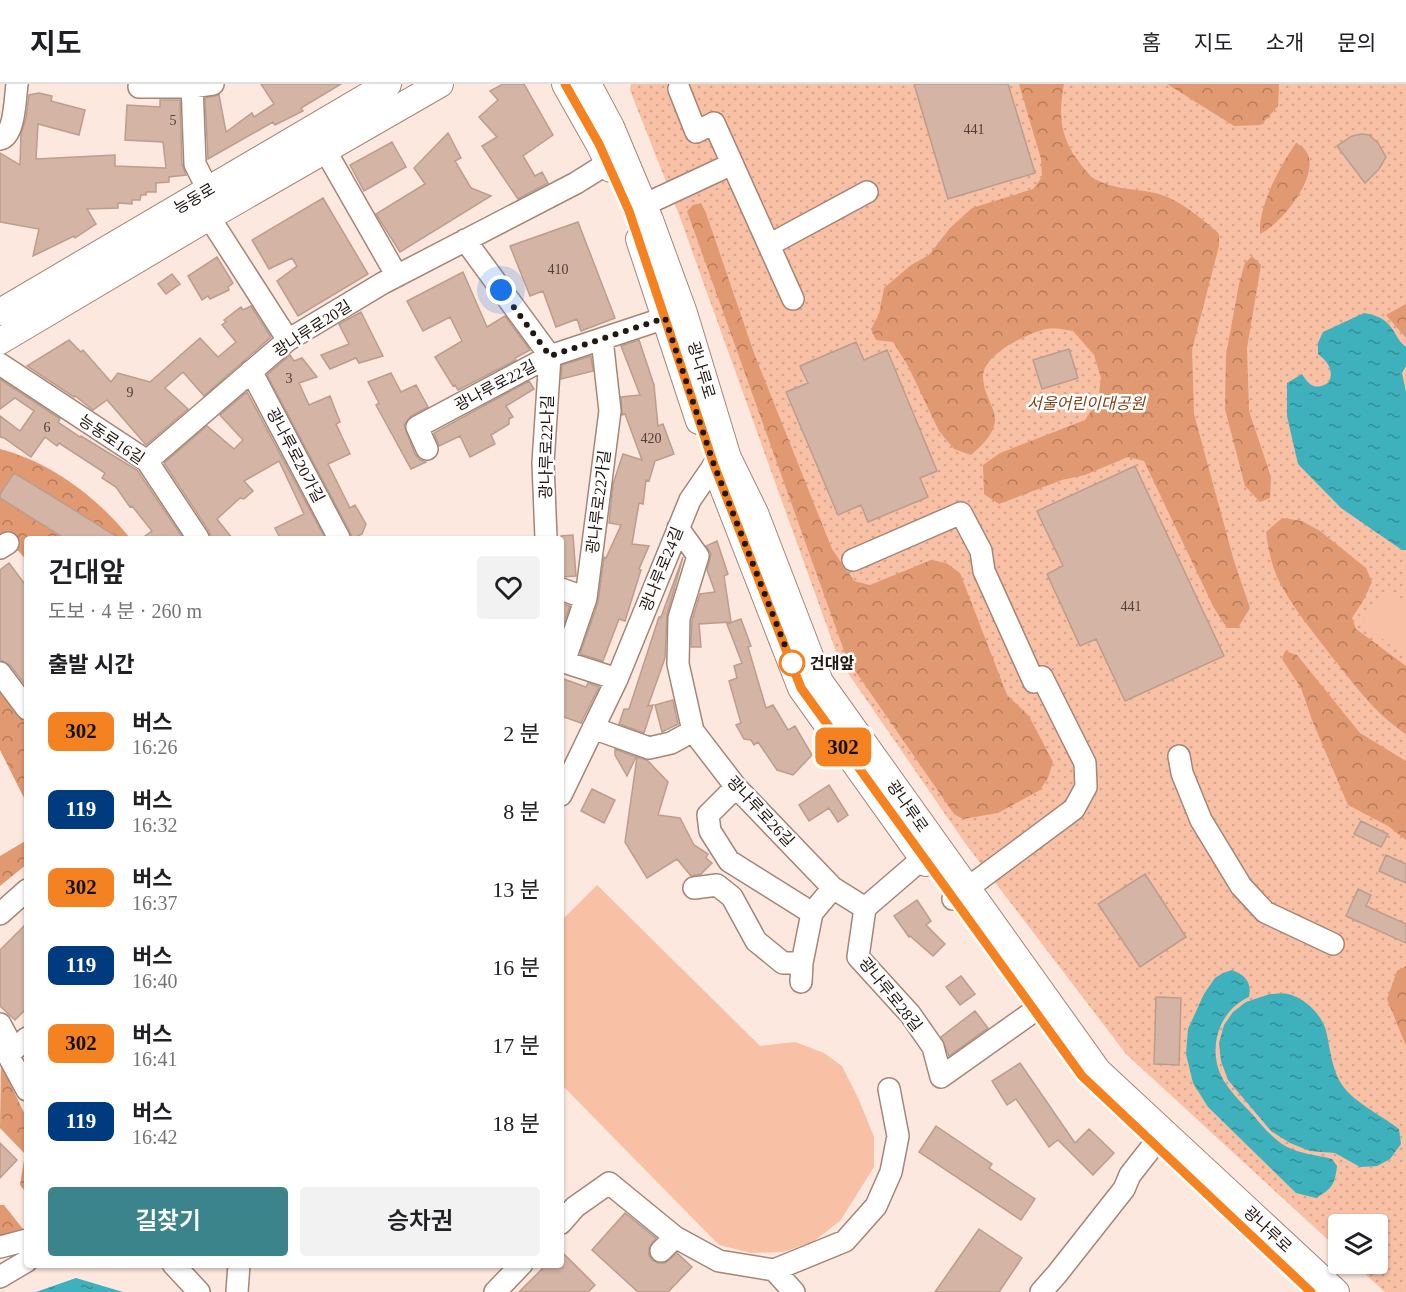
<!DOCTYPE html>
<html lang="ko">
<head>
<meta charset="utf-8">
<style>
	body { margin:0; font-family:"Times New Roman","Noto Sans KR",serif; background:#f2f2f2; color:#202124; height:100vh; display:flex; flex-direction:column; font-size:22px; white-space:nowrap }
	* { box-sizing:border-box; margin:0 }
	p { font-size:20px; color:#757577 }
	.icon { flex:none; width:33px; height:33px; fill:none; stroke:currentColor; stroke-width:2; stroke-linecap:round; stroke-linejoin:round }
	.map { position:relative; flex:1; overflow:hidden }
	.details { position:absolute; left:24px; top:452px; width:540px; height:732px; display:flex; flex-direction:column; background:#fff; border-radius:6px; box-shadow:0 2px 4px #0004 }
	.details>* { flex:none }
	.badge { padding:0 12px; border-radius:9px; font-size:21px; line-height:39px }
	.fabs { position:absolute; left:1328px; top:1130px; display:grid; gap:12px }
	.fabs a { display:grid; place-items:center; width:60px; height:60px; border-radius:6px; background:#fff; box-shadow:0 2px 4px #0004; font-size:30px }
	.you { position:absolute; width:30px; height:30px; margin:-15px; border:4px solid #fff; border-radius:50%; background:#1a73e8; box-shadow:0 0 0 9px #1a73e833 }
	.map>.badge { position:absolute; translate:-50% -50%; box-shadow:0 0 0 3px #fff }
	h2 { padding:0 24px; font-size:22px; line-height:54px }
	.round { display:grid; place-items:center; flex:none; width:63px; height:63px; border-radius:6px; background:#f2f2f2 }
	.head { display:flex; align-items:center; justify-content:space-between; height:102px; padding:0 24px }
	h1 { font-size:28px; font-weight:600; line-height:45px }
	.primary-button { display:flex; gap:12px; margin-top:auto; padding:12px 24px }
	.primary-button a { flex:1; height:69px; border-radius:6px; background:#3c848b; color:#fff; font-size:24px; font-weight:600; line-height:69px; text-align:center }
	.primary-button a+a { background:#f2f2f2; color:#202124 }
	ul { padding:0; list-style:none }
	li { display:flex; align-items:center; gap:18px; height:78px; padding:0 24px }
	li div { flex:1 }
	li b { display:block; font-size:22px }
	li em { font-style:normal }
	li .badge { min-width:66px; font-weight:700; text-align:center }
	header { display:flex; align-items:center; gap:36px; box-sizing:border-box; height:84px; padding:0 30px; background:#fff; border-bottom:2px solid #e0e0e0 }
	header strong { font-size:28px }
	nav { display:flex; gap:33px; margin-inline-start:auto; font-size:21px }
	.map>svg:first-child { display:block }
	.grass { fill:url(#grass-dots) }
	.forest { fill:url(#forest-crowns) }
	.pitch { fill:#f8c0a4 }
	.water { fill:url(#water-ripples) }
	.building { fill:#d4b4a4; stroke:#bc9d8d; stroke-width:1.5 }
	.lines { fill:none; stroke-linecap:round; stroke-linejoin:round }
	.minor-casing { stroke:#a48676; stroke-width:24 }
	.major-casing { stroke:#a48676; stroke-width:28 }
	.minor { stroke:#fff; stroke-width:21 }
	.major { stroke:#fff; stroke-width:26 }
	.line-casing { stroke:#fff; stroke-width:14 }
	.line { stroke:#f58220; stroke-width:9 }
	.walk { stroke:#221711; stroke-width:6; stroke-dasharray:0 10.8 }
	.stop-dot { fill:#fff; stroke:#f58220; stroke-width:3 }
	.labels { text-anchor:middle; stroke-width:5; stroke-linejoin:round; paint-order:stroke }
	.number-label { font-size:14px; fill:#4e3e36 }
	.street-label { font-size:16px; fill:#221711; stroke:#fff }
	.park-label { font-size:16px; font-style:italic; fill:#834118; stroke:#fff }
	.stop-label { font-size:16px; font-weight:bold; fill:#221711; stroke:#fff; text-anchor:start }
</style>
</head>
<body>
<header>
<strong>지도</strong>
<nav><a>홈</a><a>지도</a><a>소개</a><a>문의</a></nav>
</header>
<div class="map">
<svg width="1406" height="1208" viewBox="0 0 1406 1208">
	<defs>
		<pattern id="grass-dots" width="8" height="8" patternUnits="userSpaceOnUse" patternTransform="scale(1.5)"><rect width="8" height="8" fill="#f8c0a4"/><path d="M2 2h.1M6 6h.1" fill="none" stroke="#d4a48c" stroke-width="1.8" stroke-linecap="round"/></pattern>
		<pattern id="forest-crowns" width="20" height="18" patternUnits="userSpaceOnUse" patternTransform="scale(1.5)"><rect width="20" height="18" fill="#e19972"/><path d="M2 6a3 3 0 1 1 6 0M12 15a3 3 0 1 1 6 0" fill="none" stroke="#b67c5c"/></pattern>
		<pattern id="water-ripples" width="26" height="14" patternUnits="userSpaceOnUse" patternTransform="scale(1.5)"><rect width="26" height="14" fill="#3eb1bc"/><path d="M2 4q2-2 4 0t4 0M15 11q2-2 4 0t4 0" fill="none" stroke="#348f97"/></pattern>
	</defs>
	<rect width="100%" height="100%" fill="#fce8de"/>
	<!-- grass -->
	<path class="grass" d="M631,0H1406V1208H1385L1353,1179H1377V1140H1338V1165L1126,970L965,759L839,576L678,128L630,6Z"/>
	<!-- forest -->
	<path class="forest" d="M1019,0H1064C1058,33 1060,55 1082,82C1086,86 1090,93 1095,95C1115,107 1141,104 1162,111C1182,118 1204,136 1219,150V162L1192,266L1194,330L1234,477L1250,524L1238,544H1227L1214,524L1144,377L1128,373L1085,391L1062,396L999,420L984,410L983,381L1000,369L1085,336L1098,317L1101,294L1094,271L1073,247C1065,246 1054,243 1046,245C1026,250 983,270 983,293C983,310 996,325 995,337C993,352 981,362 971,371L954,365L939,347L908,282L893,258L876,256L871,245L879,230L884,204L911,181L929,171L950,144L972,124L1033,105L1042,93L1041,75Z
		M1167,0H1279L1278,22L1261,41L1234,42Z
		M1296,59C1334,76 1283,140 1260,150C1258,122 1280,82 1296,59Z
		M701,119L706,129L754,269L832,465L854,497L870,501L931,476L946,479L960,489L1007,611L1029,632L1053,678L1048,694L1040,706L998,729L963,735L954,730L847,575L687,127L693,121Z
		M1252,172L1261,181L1247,264L1249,327L1271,393L1270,414L1260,418L1245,402L1225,325L1226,271L1239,200L1245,179Z
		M1406,220V254L1386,231Z
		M0,365C51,378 98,414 130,454H27V477L4,450L0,452Z
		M1282,434L1302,437L1320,447L1366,484L1372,498L1363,517L1352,534L1356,545L1406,582V650C1375,630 1355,601 1332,573C1313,548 1291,522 1277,493C1271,478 1268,464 1266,448Z
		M1285,567L1297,571L1360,649L1406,677V756L1388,742L1348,721L1312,636L1301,604L1282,575Z
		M0,606L27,641V720L0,666Z
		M27,756V780L0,802V772Z
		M1406,882V962L1387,915L1397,887Z
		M1,980L27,1035V1110L20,1101L25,1070L0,1044Z
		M0,1121H4L23,1145L0,1167Z"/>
	<!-- pitch -->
	<path class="pitch" d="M1388,504L1406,518V573L1362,539Z
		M597,801L760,962L795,958L824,969L842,982L859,1016L874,1053V1083L840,1137L814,1157L783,1168L751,1169L719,1161L561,1000V837Z"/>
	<!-- water -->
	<path class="water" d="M1364,229C1380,232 1388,236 1396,251C1399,256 1401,259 1406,263V282L1402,289L1406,308V466H1402L1341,424L1298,380L1287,332V299L1302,290C1309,302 1317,307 1329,298C1334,286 1328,278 1318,270V259L1323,248Z
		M1232,886C1245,891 1252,898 1249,913C1217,927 1205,970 1226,1000C1233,1011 1244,1021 1253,1031C1263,1043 1273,1055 1287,1063C1301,1070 1317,1071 1332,1075L1337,1082C1335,1100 1332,1105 1316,1114L1296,1109L1208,1023L1193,999L1186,970L1188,945L1204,910L1215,894L1223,889Z
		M1270,910C1275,910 1282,909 1288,910C1307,915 1324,933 1327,951C1330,966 1332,982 1339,996C1350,1017 1380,1030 1399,1045L1401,1060L1390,1075L1377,1082L1360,1083L1335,1069L1310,1067L1290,1059L1271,1047L1228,996L1221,977L1219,959L1224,941L1233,928L1246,918Z
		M76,1194L123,1208H36Z"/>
	<!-- building -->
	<path class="building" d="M261,0H341L301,24L303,27L275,41L273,38L208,75L205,14L219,11L226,48L252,29L254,33L274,20Z
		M503,0H524L553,51L523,72L535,92L542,88L548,99L518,115L482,62L497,53L479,33L498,16L490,7Z
		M914,0H1008L1035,89L948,115Z
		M39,9L52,12L51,17L85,26L79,51L38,40L36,75L115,71V82L166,84L163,58L125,56L127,21L160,23V16H180L182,80L186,91L169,93V98L156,99V108H146V111H141L140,116H132V120L118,119V124L87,125L96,140L75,154L74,152L33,172L39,145L0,138V69L20,81L21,50L26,34L29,11Z
		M448,49L461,74L455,77L471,104L491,112L400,168L376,130L425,100L414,84Z
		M1362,50L1369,51L1378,59L1386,73L1379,85L1365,99L1337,62L1352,52Z
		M392,58L406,83L364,107L350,81Z
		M323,114L368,190L298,232L277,197L297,182L292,174L269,185L252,156Z
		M578,138L615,234L581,247L577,235L556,243L543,207L530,212L510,162Z
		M217,173L233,199L228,203L229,206L210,215L208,212L202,216L188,192Z
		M463,188L487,243L505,232L530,266L515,274L516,276L458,306L455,301L453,302L435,273L462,257L450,233L423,247L407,217Z
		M172,190L180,200L166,210L158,200Z
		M251,222L271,253L204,312L183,288L165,304L188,325L146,361L107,316L93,326L75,312L74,313L27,282L69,256L81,268L83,266L111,298L118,289L150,298L200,254L218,273L236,258L222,241L226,238L224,236L241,223L243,226Z
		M361,228L383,272L359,279L356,274L330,285L321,271L349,260L339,240Z
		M639,256L654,301L658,342L663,340L674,370L655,377L649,397L646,396L643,420L639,419L632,460L649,462L639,485L641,486L625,537L619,535L603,577L580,570L598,518L604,473L606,474L621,441L609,439L613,400L623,370L642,376L625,330L622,331L621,313L640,311L621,262Z
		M856,258L864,276L887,266L937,387L920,394L928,413L868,438L861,421L838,431L786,308L808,299L800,282Z
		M1069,265L1078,294L1042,305L1033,276Z
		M290,271L294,277L302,274L317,293L299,299L309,321L330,312L340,338L336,340L350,370L328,380L350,424L355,421L366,440L362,450L354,454H352L350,448L267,291Z
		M591,272L593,287L561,295L562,281Z
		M391,289L401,308L416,301L428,323L411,332L404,341L415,370L420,376L426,378L411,385L376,321L379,319L368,298Z
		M0,295L60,335L58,338L80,353L81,352L137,386L183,454H142L152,447L132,422L130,423L116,403L102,394L105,389L59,359L57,362L45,353L31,373L4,354L0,353V332L20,347L34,327L15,314L0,325Z
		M529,297L534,305L506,322L513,333L509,335V340L491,351L495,360L470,373L460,352L439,362L434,349Z
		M247,308L325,454H280L275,444L304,430L279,377L244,397L253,407L244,415L240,414L217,435L232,454H211L209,447L164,379L207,342L234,365L243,356L220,331Z
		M1135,382L1224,572L1125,617L1096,555L1080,562L1047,490L1063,482L1037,427Z
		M14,389L39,404L119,454H64L0,414V410Z
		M573,451L576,492L561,493V452Z
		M717,457L728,490L724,492L731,538L699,540L701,563H691L692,536L700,510L715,508L707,486L711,470L706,462Z
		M683,473L667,531L665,574L648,622L653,621L644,649L619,640L624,625H629L659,533H661Z
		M9,479L27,503V603L10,581L0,576V486Z
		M561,519L570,522L561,548Z
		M741,535L751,562L748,563L766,624L773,621L788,646L795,642L812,671L793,691L777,686L758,658L754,661L751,656L744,655L736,641L741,639L729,597L737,594L734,582L742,579L727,540Z
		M561,594L586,603L588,599L599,603L581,639L561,632Z
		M673,616L678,640L662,648L655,621Z
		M615,665L636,673L627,692L615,671Z
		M637,673L647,676L668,698L658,731L680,734L694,761L708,770L706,774L712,779L701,790L691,792L677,775L647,794L625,758Z
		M829,701L848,731L838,738L829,724L809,737L799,721Z
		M592,705L615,716L604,739L581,727Z
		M1361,737L1388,750L1381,763L1354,750Z
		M1386,771L1406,780V799L1379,787Z
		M1145,790L1186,853L1140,883L1098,820Z
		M1358,805L1371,811L1366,822L1406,840V859L1346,832Z
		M917,816L931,837L926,841L945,860L933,872L910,852L909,853L894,832Z
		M27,839V924L15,936L0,922V866Z
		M961,892L975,910L960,921L946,903Z
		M1156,913L1181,914L1179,981L1154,980Z
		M975,927L988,944L949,972L941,953Z
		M1020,979L1075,1059L1089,1045L1114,1069L1093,1091L1058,1056L1049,1063L1016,1015L1007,1021L992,997Z
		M936,1042L992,1080L989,1084L1035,1115L1021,1136L919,1068Z
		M0,1059L17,1076L0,1094Z
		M625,1129L656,1154L649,1164V1171L652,1176L658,1179H665L677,1169L692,1183L668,1208H638L592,1166Z
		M979,1145L1022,1174L999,1208H935Z
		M561,1167L595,1201L588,1208H519L547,1180H561Z"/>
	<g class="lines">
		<defs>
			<path id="minor" d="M192,0L195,80L208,106
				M139,3H192L213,0
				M679,5L696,48L714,39L793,215
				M0,55C15,52 15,14 17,0
				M325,66L397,192
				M644,121L732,80
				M209,133L288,256
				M465,156L550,272
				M769,161L867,108
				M0,280L147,377L198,454
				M251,287L339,454
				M427,365L417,343L550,272L665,234
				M147,377L288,256L383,199L576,99L608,79
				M546,454L543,379L550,272
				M0,464L8,459
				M853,476L961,429L981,467L984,487L1034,598L1042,593L1085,679L1086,703L1074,725L953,815
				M561,505L586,514
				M561,577L617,595
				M564,578L586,514L610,327L602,255
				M0,589L27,625
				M593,644L649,664L671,659L693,647L678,580L679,534L698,472L678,444
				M693,647L736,703L833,804L865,824
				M1179,672L1182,689L1201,736L1241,802L1265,828L1333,860
				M736,703L708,731L710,747L729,777L812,829
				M561,711L617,595L690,416L714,381
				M694,804L717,801L732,813L756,857L783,879H802L801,898
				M865,824L858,873L910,930L933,963L941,993L1034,927
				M865,824L923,774
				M0,830L27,806
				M802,879L812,829L833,804
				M0,940L7,953L8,971L27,1006
				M8,971L27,954
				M561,1139L575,1123L609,1099L675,1153L719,1177L774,1186L845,1157L876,1122L891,1088L898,1052L889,1005
				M0,1163L27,1156
				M661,1167L675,1153
				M173,1180L199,1208
				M774,1186L794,1208
				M0,1193L27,1177
				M237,1208L239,1180
				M495,1208L522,1180
				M1041,1208L1057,1190L1124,1105L1130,1091L1155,1059"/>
			<path id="major" d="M565,0L599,60L611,85
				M588,0L611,43L650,136L684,229L728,374L755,429L820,598L1098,987L1336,1208
				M639,155L699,337
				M0,228L388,0
				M0,257L209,133L440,0
				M715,383L801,604L926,779"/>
		</defs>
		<!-- minor casing -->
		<use href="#minor" class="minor-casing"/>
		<!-- major casing -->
		<use href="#major" class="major-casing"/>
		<!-- minor -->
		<use href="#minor" class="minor"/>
		<!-- major -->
		<use href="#major" class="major"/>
	</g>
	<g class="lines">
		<defs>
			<path id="line" d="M565,0L599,60L629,127L714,381L801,604L1082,992L1311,1208"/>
		</defs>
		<!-- line casing -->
		<use href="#line" class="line-casing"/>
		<!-- line -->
		<use href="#line" class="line"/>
		<!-- walk -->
		<path class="walk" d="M501,206L550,272L665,234L714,381L793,582L792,579"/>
	</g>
	<!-- markers -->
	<circle class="stop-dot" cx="792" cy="579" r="12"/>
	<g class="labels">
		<!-- number labels -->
		<g class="number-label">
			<text x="173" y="41">5</text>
			<text x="974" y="50">441</text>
			<text x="558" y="190">410</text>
			<text x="289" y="299">3</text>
			<text x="130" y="313">9</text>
			<text x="47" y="348">6</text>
			<text x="651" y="359">420</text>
			<text x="1131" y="527">441</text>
		</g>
		<!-- street labels -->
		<g class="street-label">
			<text transform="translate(194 114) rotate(-30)" y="6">능동로</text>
			<text transform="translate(312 244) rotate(-33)" y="6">광나루로20길</text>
			<text transform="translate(702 286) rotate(73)" y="6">광나루로</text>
			<text transform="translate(495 301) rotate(-28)" y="6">광나루로22길</text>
			<text transform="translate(112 355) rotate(34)" y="6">능동로16길</text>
			<text transform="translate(546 363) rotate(-89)" y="6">광나루로22나길</text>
			<text transform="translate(296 371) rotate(62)" y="6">광나루로20가길</text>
			<text transform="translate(598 418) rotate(-83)" y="6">광나루로22가길</text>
			<text transform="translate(661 485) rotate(-68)" y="6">광나루로24길</text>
			<text transform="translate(908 722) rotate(55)" y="6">광나루로</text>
			<text transform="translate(761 727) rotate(47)" y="6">광나루로26길</text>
			<text transform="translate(891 910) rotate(51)" y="6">광나루로28길</text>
			<text transform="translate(1268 1145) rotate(43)" y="6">광나루로</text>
		</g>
		<!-- park labels -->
		<g class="park-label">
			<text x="1086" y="325">서울어린이대공원</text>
		</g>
		<!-- stop labels -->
		<g class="stop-label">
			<text x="810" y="585">건대앞</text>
		</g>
	</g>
</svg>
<div class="fabs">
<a><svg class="icon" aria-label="layers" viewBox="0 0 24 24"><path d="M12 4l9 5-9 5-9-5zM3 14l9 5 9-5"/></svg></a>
</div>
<div class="you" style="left:501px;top:206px"></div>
<b class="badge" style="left:843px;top:663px;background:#f58220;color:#111">302</b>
<section class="details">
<div class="head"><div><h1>건대앞</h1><p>도보 · 4 분 · 260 m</p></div><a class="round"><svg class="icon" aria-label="heart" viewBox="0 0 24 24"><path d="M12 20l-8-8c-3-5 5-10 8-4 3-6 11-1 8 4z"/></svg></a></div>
<h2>출발 시간</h2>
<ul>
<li><span class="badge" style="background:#f58220;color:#111">302</span><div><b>버스</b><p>16:26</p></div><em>2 분</em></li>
<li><span class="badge" style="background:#003b80;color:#fff">119</span><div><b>버스</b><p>16:32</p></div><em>8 분</em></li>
<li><span class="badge" style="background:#f58220;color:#111">302</span><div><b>버스</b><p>16:37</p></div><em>13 분</em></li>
<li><span class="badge" style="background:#003b80;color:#fff">119</span><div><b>버스</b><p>16:40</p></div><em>16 분</em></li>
<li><span class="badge" style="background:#f58220;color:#111">302</span><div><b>버스</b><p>16:41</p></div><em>17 분</em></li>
<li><span class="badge" style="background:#003b80;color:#fff">119</span><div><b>버스</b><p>16:42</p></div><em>18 분</em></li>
</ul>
<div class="primary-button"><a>길찾기</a><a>승차권</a></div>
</section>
</div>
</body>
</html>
